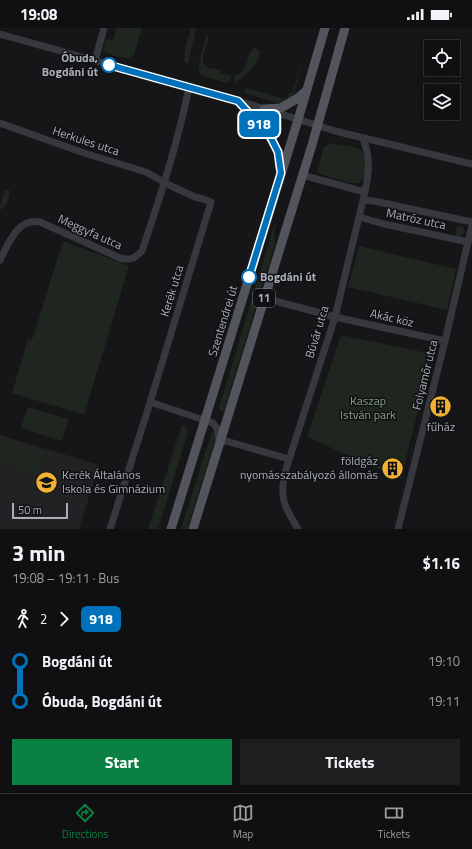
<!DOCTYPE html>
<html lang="en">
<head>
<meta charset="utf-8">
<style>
	body { margin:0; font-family:"Titillium Web",sans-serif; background:#1e1e20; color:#f1f3f6; height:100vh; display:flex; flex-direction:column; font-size:15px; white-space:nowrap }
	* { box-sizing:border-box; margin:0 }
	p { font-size:13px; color:#9c9d9f }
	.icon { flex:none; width:22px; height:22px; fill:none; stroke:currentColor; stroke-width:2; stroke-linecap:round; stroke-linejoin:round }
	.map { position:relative; height:501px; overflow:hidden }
	.panel { display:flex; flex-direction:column; background:#101012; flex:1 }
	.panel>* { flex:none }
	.badge { padding:0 8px; border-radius:6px; font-size:14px; line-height:26px }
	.buttons { position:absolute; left:424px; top:12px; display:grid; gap:8px }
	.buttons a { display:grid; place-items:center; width:36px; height:36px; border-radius:0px; background:#101012; box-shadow:0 2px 10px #0003,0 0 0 1px #303032; font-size:20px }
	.scale { position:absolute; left:12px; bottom:10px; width:56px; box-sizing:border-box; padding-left:4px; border:2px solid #a8adb8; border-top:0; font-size:11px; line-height:14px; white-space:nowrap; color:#a8adb8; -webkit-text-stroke:3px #111113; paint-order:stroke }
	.map>.badge { position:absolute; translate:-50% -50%; box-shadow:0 0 0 2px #fff }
	.legs { display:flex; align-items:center; gap:6px; height:44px; padding:0 12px; font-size:13px }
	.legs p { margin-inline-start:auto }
	.summary { display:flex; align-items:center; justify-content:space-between; height:68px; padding:0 12px }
	h1 { font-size:22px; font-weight:700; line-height:30px }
	.button { display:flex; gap:8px; margin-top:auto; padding:8px 12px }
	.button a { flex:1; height:46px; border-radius:0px; background:#0b8043; color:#fff; font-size:16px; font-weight:700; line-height:46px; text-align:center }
	.button a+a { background:#1e1e20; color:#f1f3f6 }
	ul { padding:0 12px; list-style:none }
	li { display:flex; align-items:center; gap:14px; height:40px; font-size:15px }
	li i { display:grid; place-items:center; width:6px; height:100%; margin:0 5px; background:currentColor }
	li i::after { content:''; width:10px; height:10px; margin:-5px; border:3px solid; border-radius:50%; background:#101012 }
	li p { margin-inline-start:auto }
	li:first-child i { background:linear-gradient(#0000 50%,currentColor 0) }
	li:last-child i { background:linear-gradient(currentColor 50%,#0000 0) }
	.status { display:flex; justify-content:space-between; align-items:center; height:28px; padding:0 20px; background:#101012; direction:ltr }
	.status svg { height:11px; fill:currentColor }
	.tabs { display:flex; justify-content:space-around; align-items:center; height:56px; border-top:1px solid #303032; background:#101012; font-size:11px; color:#9c9d9f }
	.tabs a { display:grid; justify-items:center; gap:2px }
	.tabs .on { color:#0b8043 }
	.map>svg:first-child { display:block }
	.built { fill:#222225 }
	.green { fill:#1e261f }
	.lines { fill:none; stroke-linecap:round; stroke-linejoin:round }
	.minor { stroke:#37383d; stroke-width:7 }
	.major { stroke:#53555c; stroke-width:9 }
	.line-1-casing { stroke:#fff; stroke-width:9 }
	.line-1 { stroke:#0072bc; stroke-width:6 }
	.stop-1-dot { fill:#fff; stroke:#0072bc; stroke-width:2 }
	.labels { text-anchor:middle; stroke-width:3; stroke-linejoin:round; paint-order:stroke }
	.shield { fill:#111113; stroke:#7b7e86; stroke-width:1 }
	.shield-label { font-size:11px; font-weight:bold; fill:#a8adb8 }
	.stop-label { font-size:12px; font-weight:bold; fill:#a8adb8; stroke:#111113; text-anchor:end }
	.street-label { font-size:12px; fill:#a8adb8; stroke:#111113 }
	.park-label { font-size:12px; fill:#7fa381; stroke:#111113 }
	.poi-label { font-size:12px; fill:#a8adb8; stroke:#111113 }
</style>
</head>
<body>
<div class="status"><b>19:08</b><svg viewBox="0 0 49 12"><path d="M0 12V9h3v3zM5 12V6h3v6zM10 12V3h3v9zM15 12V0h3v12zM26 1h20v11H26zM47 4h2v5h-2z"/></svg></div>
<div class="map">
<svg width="472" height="501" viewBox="0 0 472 501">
	<rect width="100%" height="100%" fill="#161618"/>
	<!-- built -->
	<path class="built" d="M0,407L99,437L79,501H0Z"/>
	<!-- green -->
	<path class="green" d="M116,0H142L134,27C127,34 109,27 103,22L105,13L107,11L113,12Z
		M191,0H196L189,32L188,35H186L184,33L185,21Z
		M208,7L209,9L203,27V35L209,40L221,42L220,45L232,48L229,54L226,55L203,48L199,44V35L206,8Z
		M254,20L258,21L260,24C260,35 243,50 234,55L235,48C252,40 243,30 254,20Z
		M302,33L297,56L292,71L280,76L244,65L245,60H248L285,71L288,69L289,65H292L293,64Z
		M332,115C339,117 358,118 362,123C365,126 365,132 366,135C367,144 365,149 359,155H350L317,145L324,119Z
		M7,161L10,163C9,170 7,179 0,182C0,174 3,169 5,162Z
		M274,197L276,198L274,204L275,216L223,386L219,380Z
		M457,197L464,200L465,204L462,208L455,209Z
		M63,213L129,238L84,387L12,365L28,311L32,312Z
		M359,218L456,241L447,282L348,259Z
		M341,307L432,326L401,451L307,409Z
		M28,379L69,391L62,413L21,400Z
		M182,397L186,399L188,404L158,501H148Z
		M212,403L216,408L187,501H181Z
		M0,410L46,424L39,447L0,435Z"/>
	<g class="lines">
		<!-- minor -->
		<path class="minor" d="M0,6L233,71L335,103L472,136
			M95,33L104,0
			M0,95L84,125L146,144L169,157L195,169L203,171L211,174L148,381L110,501
			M302,147L365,164
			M363,172L374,173L472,194
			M359,189L384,196L468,214
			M0,232C9,215 17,190 40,194L120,230C131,233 135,230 142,223C160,169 178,115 189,59
			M267,262L270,271L279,274L335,289L445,313
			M150,374L213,395L217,400L219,413
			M219,418L222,414L226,413L289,431
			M298,501C292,490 283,478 283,466C282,458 284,449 286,441L335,289L365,164C369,144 371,130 363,111
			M398,501L445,313L472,197"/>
		<!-- major -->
		<path class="major" d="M238,73L272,112L278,124L280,141
			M264,81L281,80L298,70L306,63
			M171,501L298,92L325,0
			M193,501L312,117L345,0"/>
	</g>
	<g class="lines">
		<defs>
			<path id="line-1" d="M109,37L238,73L270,108L278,124L281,145L249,249"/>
		</defs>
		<!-- line-1 casing -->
		<use href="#line-1" class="line-1-casing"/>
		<!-- line-1 -->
		<use href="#line-1" class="line-1"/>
	</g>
	<!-- icons -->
	<defs>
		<symbol id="building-disc" viewBox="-11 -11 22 22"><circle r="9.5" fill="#f2b134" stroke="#111113"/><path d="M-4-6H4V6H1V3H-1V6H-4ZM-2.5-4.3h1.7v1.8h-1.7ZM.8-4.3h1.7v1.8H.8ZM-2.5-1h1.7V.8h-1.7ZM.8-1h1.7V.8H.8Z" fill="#111"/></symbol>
		<symbol id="school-disc" viewBox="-11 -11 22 22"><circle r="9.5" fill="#f2b134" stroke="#111113"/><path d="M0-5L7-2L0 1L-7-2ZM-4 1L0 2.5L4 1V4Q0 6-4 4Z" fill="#111"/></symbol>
	</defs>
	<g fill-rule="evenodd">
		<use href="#building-disc" x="428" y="366" width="25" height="25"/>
		<use href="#building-disc" x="380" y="428" width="25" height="25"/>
		<use href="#school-disc" x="34" y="442" width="25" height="25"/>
	</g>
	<!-- markers -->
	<g class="stop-1-dot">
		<circle cx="109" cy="37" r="7"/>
		<circle cx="249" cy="249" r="7"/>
	</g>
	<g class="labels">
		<!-- shield labels -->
		<rect class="shield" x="253" y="261" width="22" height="18" rx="3"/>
		<g class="shield-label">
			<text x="264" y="274">11</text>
		</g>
		<!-- stop labels -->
		<g class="stop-label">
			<text x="98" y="34">Óbuda,<tspan x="98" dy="14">Bogdáni út</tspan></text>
			<text x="260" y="253" text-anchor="start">Bogdáni út</text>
		</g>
		<!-- street labels -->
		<g class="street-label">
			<text transform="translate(86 113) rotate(18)" y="4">Herkules utca</text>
			<text transform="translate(416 191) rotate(12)" y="4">Matróz utca</text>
			<text transform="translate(90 204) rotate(24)" y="4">Meggyfa utca</text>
			<text transform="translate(172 263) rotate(-73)" y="4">Kerék utca</text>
			<text transform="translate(392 290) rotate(13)" y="4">Akác köz</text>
			<text transform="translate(223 293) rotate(-73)" y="4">Szentendrei út</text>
			<text transform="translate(317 304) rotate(-73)" y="4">Búvár utca</text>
			<text transform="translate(425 347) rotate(-76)" y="4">Folyamőr utca</text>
		</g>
		<!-- park labels -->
		<g class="park-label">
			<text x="368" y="377">Kaszap<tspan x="368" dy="14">István park</tspan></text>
		</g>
		<!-- poi labels -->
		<g class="poi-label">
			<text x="441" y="403">fűház</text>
			<text x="378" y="437" text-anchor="end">földgáz<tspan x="378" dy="14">nyomásszabályozó állomás</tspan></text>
			<text x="62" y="451" text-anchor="start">Kerék Általános<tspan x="62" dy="14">Iskola és Gimnázium</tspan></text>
		</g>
	</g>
</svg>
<div class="buttons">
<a><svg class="icon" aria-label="locate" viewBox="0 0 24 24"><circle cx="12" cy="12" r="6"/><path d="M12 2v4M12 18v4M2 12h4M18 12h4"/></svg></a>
<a><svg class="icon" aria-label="layers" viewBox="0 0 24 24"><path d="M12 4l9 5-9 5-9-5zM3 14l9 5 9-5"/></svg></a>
</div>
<div class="scale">50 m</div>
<b class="badge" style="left:259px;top:96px;background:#0072bc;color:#fff">918</b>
</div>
<section class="panel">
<div class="summary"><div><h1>3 min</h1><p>19:08 – 19:11 · Bus</p></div><b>$1.16</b></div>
<div class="legs"><svg class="icon" aria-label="walk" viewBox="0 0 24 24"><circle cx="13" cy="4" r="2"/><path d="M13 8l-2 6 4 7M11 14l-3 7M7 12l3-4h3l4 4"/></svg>2<svg class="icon" aria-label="forward" viewBox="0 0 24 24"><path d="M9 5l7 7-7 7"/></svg><b class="badge" style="background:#0072bc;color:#fff">918</b></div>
<ul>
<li><i style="color:#0072bc"></i><b>Bogdáni út</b><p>19:10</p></li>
<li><i style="color:#0072bc"></i><b>Óbuda, Bogdáni út</b><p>19:11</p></li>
</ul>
<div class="button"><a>Start</a><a>Tickets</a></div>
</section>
<nav class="tabs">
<a class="on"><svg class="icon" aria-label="directions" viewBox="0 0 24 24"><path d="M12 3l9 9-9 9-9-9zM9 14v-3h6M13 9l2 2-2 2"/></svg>Directions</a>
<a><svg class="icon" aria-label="map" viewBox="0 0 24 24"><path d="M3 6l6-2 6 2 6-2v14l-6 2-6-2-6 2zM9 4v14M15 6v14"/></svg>Map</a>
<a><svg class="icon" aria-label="tickets" viewBox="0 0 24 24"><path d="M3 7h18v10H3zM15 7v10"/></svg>Tickets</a>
</nav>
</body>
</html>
